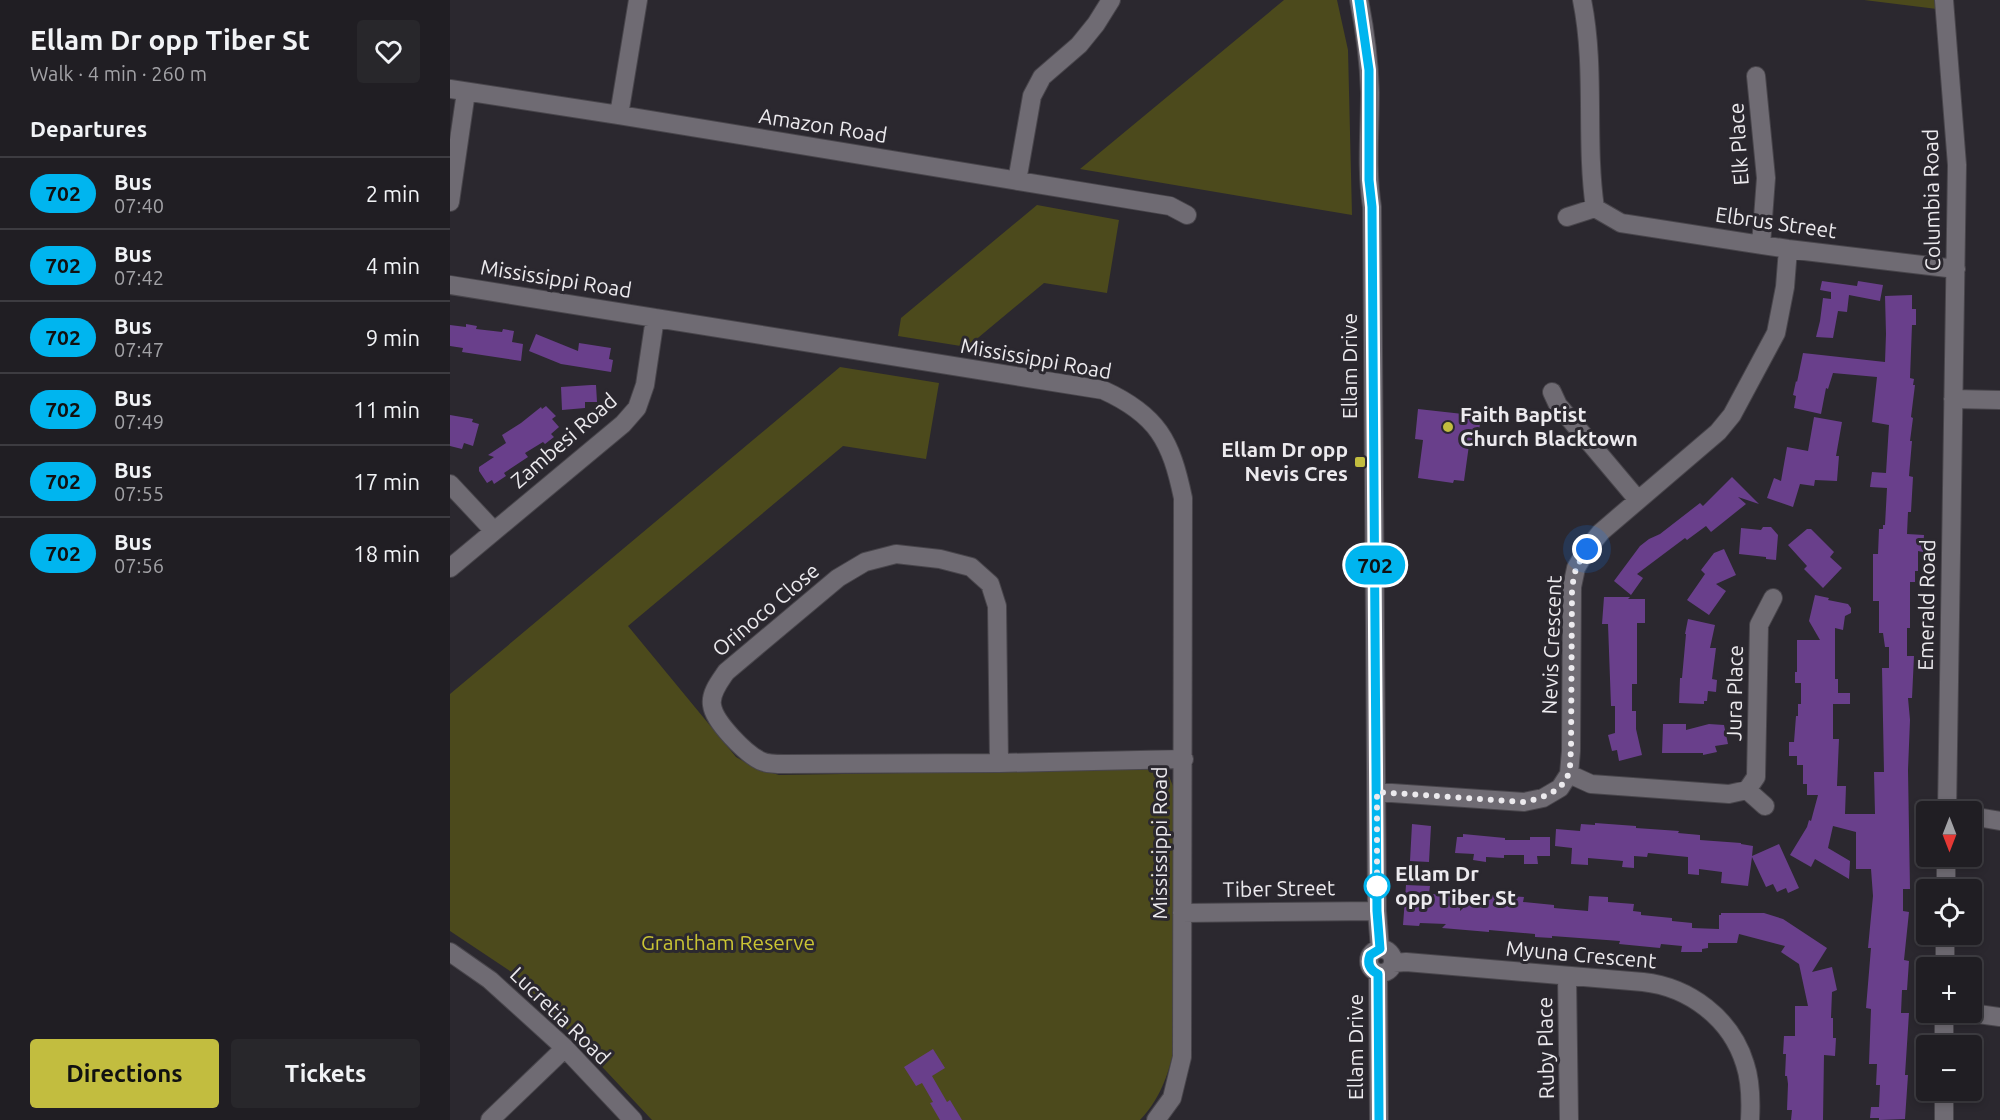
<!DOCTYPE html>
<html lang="en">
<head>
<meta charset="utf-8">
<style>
	body { margin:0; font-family:Ubuntu,sans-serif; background:#28272b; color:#f1f3f6; height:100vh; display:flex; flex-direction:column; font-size:22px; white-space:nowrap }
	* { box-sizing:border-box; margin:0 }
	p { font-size:20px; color:#a2a2a6 }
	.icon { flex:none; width:33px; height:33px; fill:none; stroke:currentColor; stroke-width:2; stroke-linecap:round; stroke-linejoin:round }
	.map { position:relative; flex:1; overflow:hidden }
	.sheet { display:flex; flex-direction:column; background:#201e23; width:450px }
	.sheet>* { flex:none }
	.badge { padding:0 12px; border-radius:20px; font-size:21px; line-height:39px }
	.needle { width:39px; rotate:180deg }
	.controls { position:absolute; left:1466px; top:801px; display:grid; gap:12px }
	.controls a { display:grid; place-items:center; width:66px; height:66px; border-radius:6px; background:#201e23; box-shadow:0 3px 9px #0003,0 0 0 2px #3d3c41; font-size:30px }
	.you { position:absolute; width:30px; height:30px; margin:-15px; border:4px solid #fff; border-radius:50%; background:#1a73e8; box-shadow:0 0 0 9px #1a73e833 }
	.map>.badge { position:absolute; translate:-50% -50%; box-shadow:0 0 0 3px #fff }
	h2 { padding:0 30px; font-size:22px; line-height:54px }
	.round { display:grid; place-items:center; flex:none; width:63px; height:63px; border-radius:6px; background:#28272b }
	.head { display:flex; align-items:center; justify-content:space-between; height:102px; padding:0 30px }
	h1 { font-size:28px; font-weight:600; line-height:45px }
	.primary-button { display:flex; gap:12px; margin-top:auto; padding:12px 30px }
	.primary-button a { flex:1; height:69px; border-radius:6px; background:#c2bd3f; color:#111; font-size:24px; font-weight:600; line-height:69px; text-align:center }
	.primary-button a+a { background:#28272b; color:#f1f3f6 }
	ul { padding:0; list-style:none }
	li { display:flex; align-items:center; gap:18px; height:72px; padding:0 30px; border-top:2px solid #3d3c41 }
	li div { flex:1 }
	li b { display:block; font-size:22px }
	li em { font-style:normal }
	li .badge { min-width:66px; font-weight:700; text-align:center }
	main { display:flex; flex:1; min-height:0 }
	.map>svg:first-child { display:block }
	.green { fill:#4c4a1c }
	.building { fill:#693f8b }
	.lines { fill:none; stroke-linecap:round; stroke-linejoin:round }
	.minor-casing { stroke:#48454b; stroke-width:20 }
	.minor { stroke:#6f6b73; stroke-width:18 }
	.line-casing { stroke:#fff; stroke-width:14 }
	.line { stroke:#00b5ef; stroke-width:9 }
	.walk { stroke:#eceaee; stroke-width:6; stroke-dasharray:0 10.8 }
	.poi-dot { fill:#c2bd3f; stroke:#2b282f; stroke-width:2 }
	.stop-dot { fill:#fff; stroke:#00b5ef; stroke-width:3 }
	.labels { text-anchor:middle; stroke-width:6; stroke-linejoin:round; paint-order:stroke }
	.street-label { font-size:21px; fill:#eceaee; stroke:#2b282f }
	.poi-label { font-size:21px; font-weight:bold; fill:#eceaee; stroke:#2b282f; text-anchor:start }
	.stop-label { font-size:21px; font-weight:bold; fill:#eceaee; stroke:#2b282f; text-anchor:start }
	.park-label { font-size:21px; fill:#cac434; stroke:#2b282f }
</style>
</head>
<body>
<main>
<section class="sheet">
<div class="head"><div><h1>Ellam Dr opp Tiber St</h1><p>Walk · 4 min · 260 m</p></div><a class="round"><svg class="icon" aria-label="heart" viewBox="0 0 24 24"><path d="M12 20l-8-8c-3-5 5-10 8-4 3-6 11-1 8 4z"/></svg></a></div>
<h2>Departures</h2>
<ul>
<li><span class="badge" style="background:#00b5ef;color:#111">702</span><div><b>Bus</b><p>07:40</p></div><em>2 min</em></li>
<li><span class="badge" style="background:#00b5ef;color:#111">702</span><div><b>Bus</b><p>07:42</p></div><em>4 min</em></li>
<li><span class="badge" style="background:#00b5ef;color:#111">702</span><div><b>Bus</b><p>07:47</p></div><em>9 min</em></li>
<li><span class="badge" style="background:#00b5ef;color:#111">702</span><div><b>Bus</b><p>07:49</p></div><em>11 min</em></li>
<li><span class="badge" style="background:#00b5ef;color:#111">702</span><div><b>Bus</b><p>07:55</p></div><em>17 min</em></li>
<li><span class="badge" style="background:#00b5ef;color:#111">702</span><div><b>Bus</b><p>07:56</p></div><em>18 min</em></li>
</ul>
<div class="primary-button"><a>Directions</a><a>Tickets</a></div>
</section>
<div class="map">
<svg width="1550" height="1120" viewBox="0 0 1550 1120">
	<rect width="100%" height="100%" fill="#2b282f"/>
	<!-- green -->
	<path class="green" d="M834,0H887L898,50L902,215L630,169Z
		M1414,0H1486L1487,9Z
		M587,205L669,220L657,293L594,283L517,347L448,336L451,318Z
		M390,367L489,383L476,459L393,446L178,626L286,757L305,768L329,775L704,769L718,774L723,786L724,802L726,1039C720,1070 712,1097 690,1120H202L66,975L0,931V694Z"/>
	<!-- building -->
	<path class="building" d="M1372,281L1407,286L1408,281L1433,285L1430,301L1399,295L1397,312L1388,311L1383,338L1366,337L1370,321L1373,298L1381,299V292L1370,290Z
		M1462,295V309H1466V325H1462L1460,378L1464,379L1463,385H1465L1461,417L1463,418L1460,441H1462L1459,476L1463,477L1461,512H1458L1457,534L1474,535L1473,552L1468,551V571H1465V582H1460V628H1457V656H1464L1462,698H1458L1460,720L1458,770L1460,889H1453V911L1459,912L1454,960L1459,961L1457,990H1452L1451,1013H1459L1455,1075H1458L1455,1119L1429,1120V1118H1420L1421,1107H1429L1430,1085H1426L1427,1064H1419L1421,1009L1416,1008L1421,948H1418L1423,896L1421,869H1406V832L1383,826L1378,848L1400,861L1399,879L1365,859L1361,867L1340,855L1357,827L1359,820L1361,821L1368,795H1357V784H1353V765H1347V756H1339V742H1344L1346,716H1348V704H1351V683H1345V672H1347V640H1370L1359,621L1365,595L1379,598L1378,600L1398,604L1401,608V613L1395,616L1393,630L1385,628V679H1388V693H1400V704H1383V739H1389L1387,786H1396L1395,814H1425L1424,772H1434L1432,668H1439V647H1435L1433,633H1429V601H1423V554H1428L1429,529H1433V525H1435L1437,488L1420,487L1422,472L1436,473L1439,425L1422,422L1427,377L1383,373L1378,389L1376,388L1371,414L1344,408L1346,396L1343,395L1346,381L1347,382L1353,353L1435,362L1436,334L1435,296Z
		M16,324L27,326L26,329L52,332L53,329L64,331L62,342L73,344L71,361L12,352L13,348L0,346V325L16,327Z
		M86,334L128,351L129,343L161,348L159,359L163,360L161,372L111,364L79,351Z
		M141,385H146L147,402H135V408L112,410L111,387Z
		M96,406L106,416L102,419L109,427L101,434L104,437L95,444L93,442L75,453L78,457L54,473L56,476L44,484L42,480L37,483L29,471V467L44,457L38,455L56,443L52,435L71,423L91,407L92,409Z
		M968,409L1031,416L1027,446L1019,445L1014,481L1004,480L1003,483L968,478L973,440L965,439Z
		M0,415L23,419L22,422L29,424L23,446L14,443L12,449L0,446Z
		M1364,417L1392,422L1386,456H1389L1387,481L1365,480L1364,486L1350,484L1343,507L1317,498L1324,478L1331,481L1337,447L1358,451Z
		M1282,477L1309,504L1288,497L1296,504L1261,532L1256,526L1237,540L1235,538L1187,574L1193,578L1181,595L1164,581L1190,546L1199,539L1210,534L1250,503L1253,506Z
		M1313,527H1321L1328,535L1326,560L1316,559V557L1289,554L1291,528L1311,530Z
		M1357,529H1361L1384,552L1380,557L1392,568L1373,588L1354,569L1357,566L1338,545Z
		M1274,549L1286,575L1266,584L1276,591L1259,615L1237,600L1255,574L1251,570L1264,553Z
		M1154,597H1180L1178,599H1195V623H1187V684H1182V711H1186V729L1192,755L1169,761L1167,750L1162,751L1158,735L1165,733V706H1161L1158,624H1152Z
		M1238,619L1265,625L1260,648H1266L1262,679L1267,680L1266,692L1258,691L1257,701H1254V704L1229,703L1230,678H1232L1236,634H1235Z
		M1213,724H1236V730L1259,724L1274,725L1278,744L1265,746L1267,752L1253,755V753H1212Z
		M1145,823L1186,826V828L1229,831L1228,833L1250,835V840L1291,843V844L1303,846L1302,856L1329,844L1349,888L1338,893L1336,888L1327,892L1323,884L1316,887L1302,857L1298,886L1271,883L1272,872L1249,869V875L1238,874V857L1198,853L1197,857L1184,856V868L1172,867L1173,861L1138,858V865L1121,864L1122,848L1105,846L1106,829L1130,831L1131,824L1145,825Z
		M962,824L981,826L979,862L960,861Z
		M1013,834L1055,838V840H1080V837H1100V856H1087L1088,864H1074V855H1054V858L1036,857V862L1023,860L1024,854L1005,853L1007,837H1013Z
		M956,885L980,886L979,894L1011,895L1010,911L1028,894L1074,897L1073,902L1104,905V908L1138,911L1139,896L1158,897V902L1184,904L1183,911L1191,912V915L1222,918V921L1242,923V928L1269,929V915H1271V913H1314L1333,919L1377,948L1362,972L1382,967L1387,990L1382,992L1381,1018H1383V1038H1386L1385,1056L1374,1055L1373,1120H1341L1342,1110H1337L1338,1084L1337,1076H1335L1336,1054H1333L1334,1036H1345V1006H1358L1349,964L1331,952L1335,946L1289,934L1287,943H1258V948L1252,949V952H1231L1232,946L1211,944L1210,948L1169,944L1170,941L1102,936V938L1085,937V934L1039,930V932L992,928L996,924L970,923L969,926L953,925Z
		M483,1049L495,1068L482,1076L497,1102L500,1100L512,1120H490L480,1103L483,1102L472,1083L466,1086L454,1067Z"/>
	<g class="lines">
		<defs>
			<path id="minor" d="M909,0C915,30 919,61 920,92C920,130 916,169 922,207L927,911L930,949
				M1132,0C1146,69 1135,139 1145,208L1171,223L1338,249L1506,269
				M1494,0L1507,165L1497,812
				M1306,76L1316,178L1311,245
				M0,89L169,115L720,206L737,215
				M169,115L188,0
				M567,181L582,96L592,77L629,45L646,24L661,0
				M0,202L16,92
				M1117,217L1145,208
				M0,285L653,390C708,415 721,441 733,498L732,1057L722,1098L706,1120
				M1102,392L1108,405L1188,500
				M1503,399L1550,400
				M0,484L44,531
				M0,568L173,424L187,408L195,385L205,318
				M549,763L547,606L540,584L521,567L490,559L446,554L415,562L388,578L276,672C270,681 260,693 262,705C264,722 296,754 311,761C317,764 327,764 334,764L549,763L734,759
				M1119,774L1141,784L1279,794L1297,790L1315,806
				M1297,790L1306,777L1309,625L1323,598
				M927,792L1074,802L1093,798L1110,788L1119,774L1121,751L1122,587L1126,568L1137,549L1151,532L1268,432L1282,415L1326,333L1335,287L1338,249
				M1521,816L1550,821
				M1496,890V856
				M732,913L927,911
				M919 961a12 12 0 1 1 24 0a12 12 0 1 1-24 0Z
				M0,952L40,980L115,1048L183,1120
				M943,963L956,962L1193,982C1239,987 1281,1018 1295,1064C1301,1082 1301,1102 1300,1120
				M1495,968V934
				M928,973L929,1120
				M1117,976L1119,1120
				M1514,1012L1550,1017
				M1494,1046V1012
				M40,1120L115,1048
				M1494,1120V1090"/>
		</defs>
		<!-- minor casing -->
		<use href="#minor" class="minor-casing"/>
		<!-- minor -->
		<use href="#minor" class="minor"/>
	</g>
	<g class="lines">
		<defs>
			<path id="line" d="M909,0L919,70V180L922,207L927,911L930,949L920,955C917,963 919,970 928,974L929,1120"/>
		</defs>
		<!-- line casing -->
		<use href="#line" class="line-casing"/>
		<!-- line -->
		<use href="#line" class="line"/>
		<!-- walk -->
		<path class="walk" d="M927,886V890V792L1074,802C1091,798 1111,793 1118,775C1121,768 1120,758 1121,751L1122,587L1126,568L1137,549"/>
	</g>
	<!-- markers -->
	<g class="poi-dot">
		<circle cx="998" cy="427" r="6"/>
		<rect x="904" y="456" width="12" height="12" rx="3"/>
	</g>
	<circle class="stop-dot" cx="927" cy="886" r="12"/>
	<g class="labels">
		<!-- street labels -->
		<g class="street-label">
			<text transform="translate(373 126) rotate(9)" y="7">Amazon Road</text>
			<text transform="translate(1289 144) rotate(-94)" y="7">Elk Place</text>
			<text transform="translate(1482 200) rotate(-91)" y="7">Columbia Road</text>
			<text transform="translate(1326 223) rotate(8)" y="7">Elbrus Street</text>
			<text transform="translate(106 279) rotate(9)" y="7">Mississippi Road</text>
			<text transform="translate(586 359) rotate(10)" y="7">Mississippi Road</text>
			<text transform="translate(900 366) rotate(-90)" y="7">Ellam Drive</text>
			<text transform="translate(114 441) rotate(-41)" y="7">Zambesi Road</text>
			<text transform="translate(1477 605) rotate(-89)" y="7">Emerald Road</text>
			<text transform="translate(316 610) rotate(-40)" y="7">Orinoco Close</text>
			<text transform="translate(1102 645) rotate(-88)" y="7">Nevis Crescent</text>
			<text transform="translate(1285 693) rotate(-89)" y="7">Jura Place</text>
			<text transform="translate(710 843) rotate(-90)" y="7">Mississippi Road</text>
			<text transform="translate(829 889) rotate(-1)" y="7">Tiber Street</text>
			<text transform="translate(1131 955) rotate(5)" y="7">Myuna Crescent</text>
			<text transform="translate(110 1016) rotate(44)" y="7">Lucretia Road</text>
			<text transform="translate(906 1047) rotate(-90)" y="7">Ellam Drive</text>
			<text transform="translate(1096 1048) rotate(-91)" y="7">Ruby Place</text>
		</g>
		<!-- poi labels -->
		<g class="poi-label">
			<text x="1010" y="422">Faith Baptist<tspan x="1010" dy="24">Church Blacktown</tspan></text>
			<text x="898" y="457" text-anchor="end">Ellam Dr opp<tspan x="898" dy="24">Nevis Cres</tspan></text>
		</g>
		<!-- stop labels -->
		<g class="stop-label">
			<text x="945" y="881">Ellam Dr<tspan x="945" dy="24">opp Tiber St</tspan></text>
		</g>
		<!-- park labels -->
		<g class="park-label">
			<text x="278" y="950">Grantham Reserve</text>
		</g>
	</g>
</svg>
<div class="controls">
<a><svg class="needle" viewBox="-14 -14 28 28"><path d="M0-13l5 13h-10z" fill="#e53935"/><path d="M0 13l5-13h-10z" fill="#a2a2a6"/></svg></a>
<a><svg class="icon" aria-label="locate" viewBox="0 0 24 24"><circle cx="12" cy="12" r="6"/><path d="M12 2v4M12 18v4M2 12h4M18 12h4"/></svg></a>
<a>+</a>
<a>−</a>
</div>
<div class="you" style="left:1137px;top:549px"></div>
<b class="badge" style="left:925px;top:565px;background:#00b5ef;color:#111">702</b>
</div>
</main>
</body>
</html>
